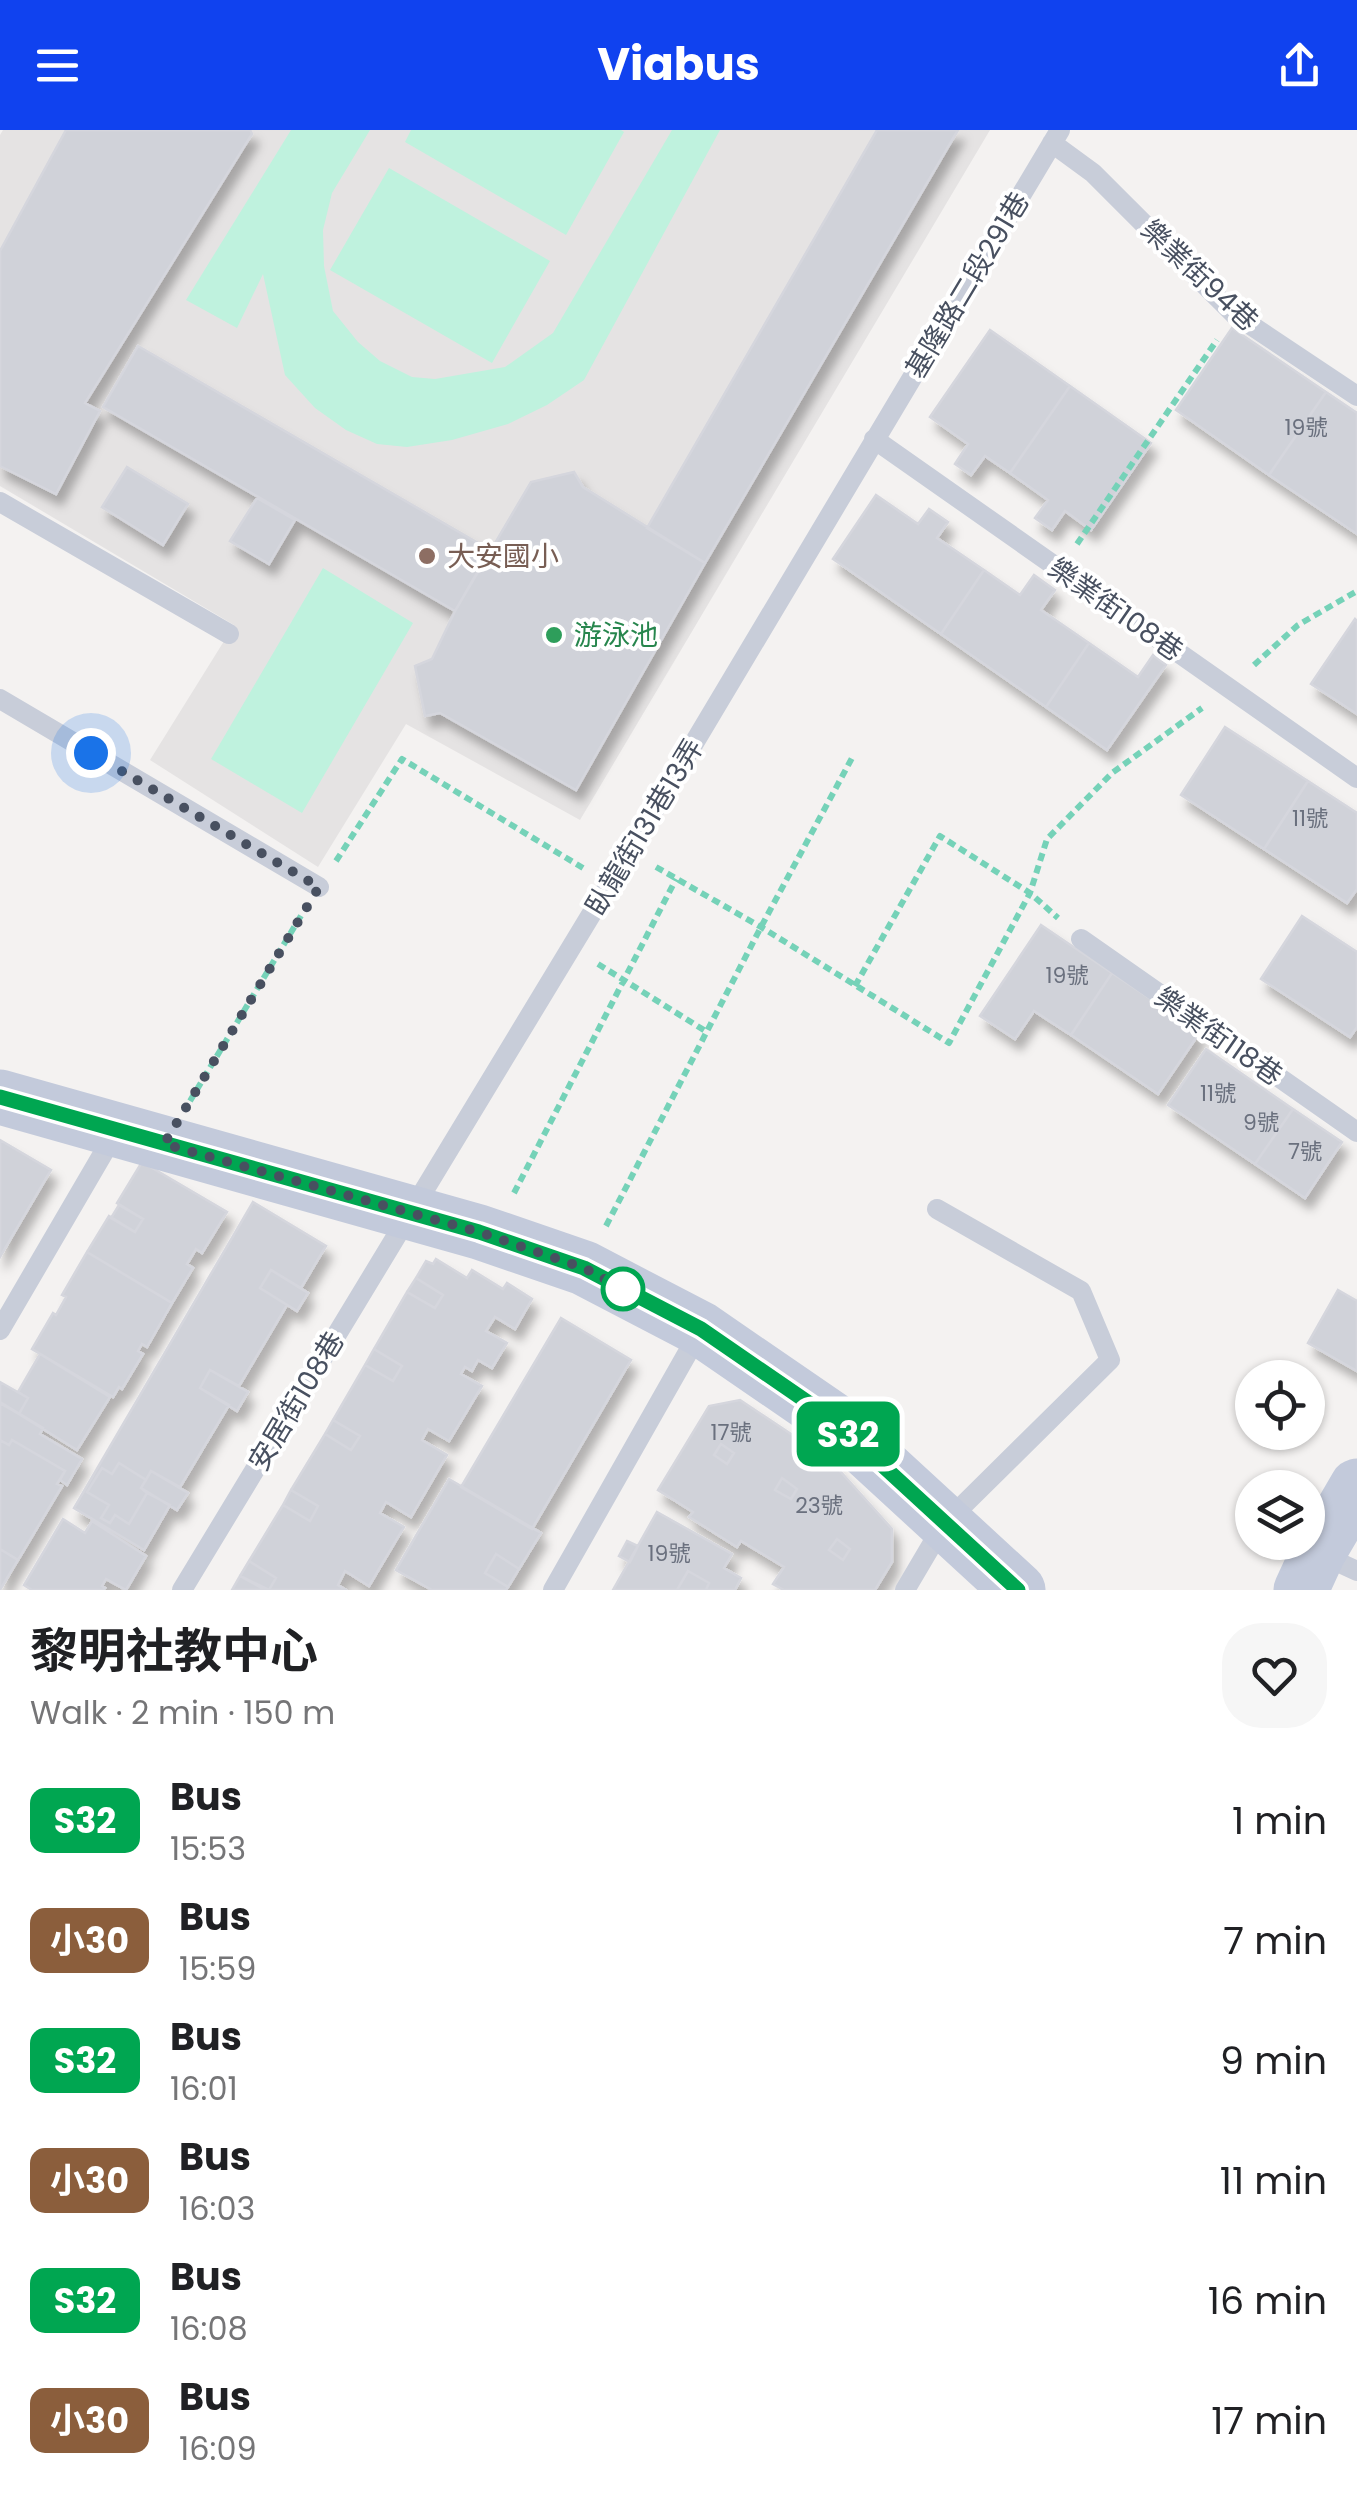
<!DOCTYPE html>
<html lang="en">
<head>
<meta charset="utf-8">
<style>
	body { margin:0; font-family:Poppins,"Noto Sans TC",sans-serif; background:#f6f6f6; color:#202124; height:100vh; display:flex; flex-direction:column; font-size:38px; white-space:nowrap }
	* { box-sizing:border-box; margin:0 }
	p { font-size:32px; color:#757577 }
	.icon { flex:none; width:55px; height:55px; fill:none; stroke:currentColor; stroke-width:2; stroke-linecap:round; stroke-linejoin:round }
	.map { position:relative; height:1460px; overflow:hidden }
	.drawer { display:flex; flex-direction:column; background:#fff; flex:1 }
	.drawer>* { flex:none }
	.badge { padding:0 20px; border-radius:15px; font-size:35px; line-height:65px }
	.tools { position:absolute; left:1235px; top:1230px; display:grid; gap:20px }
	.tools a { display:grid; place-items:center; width:90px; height:90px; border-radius:50%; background:#fff; box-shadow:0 2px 8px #0004; font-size:50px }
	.you { position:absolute; width:50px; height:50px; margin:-25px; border:8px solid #fff; border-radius:50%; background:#1a73e8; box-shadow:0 0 0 15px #1a73e833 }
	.map>.badge { position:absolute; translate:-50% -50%; box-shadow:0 0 0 5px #fff }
	.round { display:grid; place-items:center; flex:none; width:105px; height:105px; border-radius:40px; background:#f6f6f6 }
	.summary { display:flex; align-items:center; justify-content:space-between; height:170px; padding:0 30px }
	h1 { font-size:48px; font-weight:700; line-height:75px }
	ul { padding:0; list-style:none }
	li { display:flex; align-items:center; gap:30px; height:120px; padding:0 30px }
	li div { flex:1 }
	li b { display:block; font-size:38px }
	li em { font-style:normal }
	li .badge { min-width:110px; font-weight:700; text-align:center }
	header { display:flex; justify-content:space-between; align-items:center; height:130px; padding:0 30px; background:#1042ef; color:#fff; font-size:45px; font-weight:700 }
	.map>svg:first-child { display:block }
	.education { fill:#e5e3e3 }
	.green { fill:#bff2de }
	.building { fill:#d0d2d9; stroke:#d5d6dd; stroke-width:2.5; filter:url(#shadow) }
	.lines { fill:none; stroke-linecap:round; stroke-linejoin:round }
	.path { stroke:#75d2b8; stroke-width:6; stroke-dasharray:8 5; stroke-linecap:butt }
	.lane { stroke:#c8cdd9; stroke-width:20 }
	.secondary { stroke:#c3cadb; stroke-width:55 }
	.line-casing { stroke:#fff; stroke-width:22 }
	.line { stroke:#00a651; stroke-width:15 }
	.walk { stroke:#485060; stroke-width:10; stroke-dasharray:0 18 }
	.education-dot { fill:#8d6e63; stroke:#fff; stroke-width:4 }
	.leisure-dot { fill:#2e9e5b; stroke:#fff; stroke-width:4 }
	.stop-dot { fill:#fff; stroke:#00a651; stroke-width:5 }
	.labels { text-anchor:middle; stroke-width:8; stroke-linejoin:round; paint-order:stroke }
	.number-label { font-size:22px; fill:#6a707e }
	.street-label { font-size:28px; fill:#485060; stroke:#fff }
	.education-label { font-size:28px; fill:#785e54; stroke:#fff; text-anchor:start }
	.leisure-label { font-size:28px; fill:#27864d; stroke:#fff; text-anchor:start }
</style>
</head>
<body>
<header><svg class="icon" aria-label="menu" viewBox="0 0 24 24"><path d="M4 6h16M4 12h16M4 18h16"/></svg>Viabus<svg class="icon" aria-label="share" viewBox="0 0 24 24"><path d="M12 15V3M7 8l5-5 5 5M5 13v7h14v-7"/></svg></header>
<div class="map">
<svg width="1357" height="1460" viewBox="0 0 1357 1460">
	<defs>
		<filter id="shadow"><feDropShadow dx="6" dy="11" stdDeviation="5" flood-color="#0004"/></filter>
	</defs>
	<rect width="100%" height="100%" fill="#f4f2f1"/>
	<!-- education -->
	<path class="education" d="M3,0H990L580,690L406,594L318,737L150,630L234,495L0,356V5Z"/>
	<!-- green -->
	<path class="green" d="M291,0H370L332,63L323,100L324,136L333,181L358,212L380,231L412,247L435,249L505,237L553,203L672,0H720L584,250L547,275L508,294L452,310L407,317L377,314L346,300L315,278L285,245L263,144L237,198L186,170Z
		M411,0H621L624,2L566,105L405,12Z
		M389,38L550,131L492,233L330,140Z
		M323,438L413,493L302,683L211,629Z"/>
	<!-- building -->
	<path class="building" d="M66,0H250L252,4L85,273L100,281L56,364L0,336V121Z
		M877,0H958L705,433L647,398Z
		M1232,198L1326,262L1269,345L1176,280Z
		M990,200L1070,256L1010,343L985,326L971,345L955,334L968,314L930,287Z
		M138,216L490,420L455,481L103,277Z
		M1070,256L1151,313L1091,400L1065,381L1052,400L1035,388L1048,370L1010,343Z
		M1326,262L1357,283V404L1269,345Z
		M127,337L188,374L163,415L102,377Z
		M574,342L583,357L705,433L576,660L440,583L425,586L415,536L432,529L455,481L531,352Z
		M876,365L918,394L929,379L948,392L937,408L984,440L941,504L833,429Z
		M257,368L295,390L269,434L230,411Z
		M984,440L1020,465L1034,445L1055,460L1041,480L1089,513L1046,577L941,504Z
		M1355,489L1357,491V584L1311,554Z
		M1089,513L1138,547L1153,525L1166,535L1107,620L1046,577Z
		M1225,597L1308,651L1264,719L1181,665Z
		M1308,651L1357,683V759L1347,773L1264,719Z
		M1302,786L1357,822V897L1350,907L1261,849Z
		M1041,795L1112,843L1071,905L1034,881L1015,909L980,886Z
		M1112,843L1200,902L1158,964L1071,905Z
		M1206,919L1293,979L1255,1034L1168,975Z
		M1293,979L1342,1012L1305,1068L1255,1034Z
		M0,1010L51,1040L0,1127Z
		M142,1032L227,1082L202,1123L196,1119L187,1134L193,1138L172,1173L87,1122L109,1086L135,1102L143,1089L117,1073Z
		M253,1072L326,1116L301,1158L271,1140L260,1158L287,1175L239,1256L210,1240L200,1258L229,1275L180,1357L151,1341L146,1350L119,1333L112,1344L102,1338L87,1362L109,1375L101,1388L110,1393L115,1385L129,1394L147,1363L170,1375L144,1420L74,1378Z
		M119,1075L143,1089L135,1102L111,1088Z
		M87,1122L172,1173L147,1217L142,1214L138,1221L143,1224L122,1259L119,1257L113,1267L32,1219L53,1183L56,1185L66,1167L62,1165Z
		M436,1129L467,1148L472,1140L503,1159L507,1153L532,1169L515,1199L495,1187L486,1201L507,1213L492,1238L478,1230L472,1241L465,1237L461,1244L482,1256L449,1311L428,1299L422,1310L447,1325L411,1387L386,1372L380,1383L404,1397L369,1456L345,1441L338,1455L346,1460H269L276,1448L249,1431L283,1375L310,1391L318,1376L291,1360L325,1304L351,1320L360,1306L333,1290L365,1235L393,1251L402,1236L374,1219L407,1162L435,1178L443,1165L416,1148L426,1131L433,1134Z
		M271,1140L308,1163L297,1181L260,1158Z
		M416,1148L443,1165L435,1178L407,1162Z
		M1338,1160L1357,1171V1241L1308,1213Z
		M561,1188L631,1230L532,1399L461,1357Z
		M374,1219L402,1236L393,1251L365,1235Z
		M40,1224L110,1267L77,1320L19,1284L28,1268L18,1262Z
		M210,1240L248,1262L237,1281L200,1258Z
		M0,1252L28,1268L19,1284L0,1273Z
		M740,1270L830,1330L892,1399V1432L875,1460H784L773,1454L784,1437L741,1411L737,1417L689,1387L693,1382L658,1360L709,1276Z
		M0,1272L43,1298L40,1304L82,1329L67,1355L60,1350L65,1341L12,1310L9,1315L0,1310Z
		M333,1290L360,1306L351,1320L325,1304Z
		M0,1310L9,1315L12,1310L65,1341L57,1354L62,1356L18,1430L0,1419Z
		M721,1314L734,1323L727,1334L714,1325Z
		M119,1333L146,1350L141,1358L147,1363L129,1394L115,1385L110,1393L101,1388L109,1375L87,1362L102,1338L112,1344Z
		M151,1341L188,1363L177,1380L141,1358Z
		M782,1348L797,1359L791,1369L775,1360Z
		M449,1349L541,1403L519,1439L496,1424L485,1443L508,1457L506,1460H432L396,1440Z
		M291,1360L318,1376L310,1391L283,1375Z
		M657,1382L732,1424L724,1438L741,1448L735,1460H613Z
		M63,1389L85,1403L92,1391L146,1426L126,1460L106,1449L102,1456L105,1458L103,1460H32L24,1455Z
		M837,1409L850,1419L843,1430L829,1420Z
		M627,1411L638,1416L630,1432L619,1426Z
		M0,1419L18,1430L0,1460Z
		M496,1424L519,1439L508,1457L485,1443Z
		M249,1431L276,1448L269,1460L240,1446Z
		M688,1441L709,1453L706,1460H677Z
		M240,1446L265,1460H232Z"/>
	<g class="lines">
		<!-- path -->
		<path class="path" d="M1077,414L1217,210
			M1254,535L1298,495L1357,461
			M336,731L402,629L583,738
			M656,737L761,797L949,913L1030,763L1047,709L1112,643L1202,578
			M598,834L707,902
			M855,856L940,706L1030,763L1058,788
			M190,971L302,784
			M514,1063L676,749
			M606,1096L761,797L852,628"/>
		<!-- lane -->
		<path class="lane" d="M1052,13L1093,43L1234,184L1357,266
			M874,309L1357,648
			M0,372L229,504
			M0,569L319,757
			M1081,809L1357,1002
			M0,1200L115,1003
			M1318,1423L1357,1441
			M182,1460L629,722L1060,0
			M553,1460L700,1201
			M905,1460L944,1394L1110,1230L1081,1161L937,1079"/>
		<!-- secondary -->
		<path class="secondary" d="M0,967L479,1102L584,1138L701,1199L832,1289L1018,1460
			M1301,1460L1318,1423L1357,1356"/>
	</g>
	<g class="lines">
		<defs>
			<path id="line" d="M0,967L479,1102L584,1138L701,1199L832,1289L1018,1460"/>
		</defs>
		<!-- line casing -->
		<use href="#line" class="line-casing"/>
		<!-- line -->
		<use href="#line" class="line"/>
		<!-- walk -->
		<path class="walk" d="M91,623L319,757L164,1014L479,1102L584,1138L623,1159"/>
	</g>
	<!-- markers -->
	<circle class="education-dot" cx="427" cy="426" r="10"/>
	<circle class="leisure-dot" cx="554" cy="505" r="10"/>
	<circle class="stop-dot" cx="623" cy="1159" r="20"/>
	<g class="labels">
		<!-- number labels -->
		<g class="number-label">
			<text x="1306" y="305">19號</text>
			<text x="1310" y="696">11號</text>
			<text x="1067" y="853">19號</text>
			<text x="1218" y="971">11號</text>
			<text x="1261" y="1000">9號</text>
			<text x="1305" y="1029">7號</text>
			<text x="731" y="1310">17號</text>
			<text x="819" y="1383">23號</text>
			<text x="669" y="1431">19號</text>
		</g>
		<!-- street labels -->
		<g class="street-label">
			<text transform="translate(1200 145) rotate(43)" y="10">樂業街94巷</text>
			<text transform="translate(967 155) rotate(-59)" y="10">基隆路二段291巷</text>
			<text transform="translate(1116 479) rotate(35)" y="10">樂業街108巷</text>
			<text transform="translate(644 697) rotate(-59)" y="10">臥龍街131巷13弄</text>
			<text transform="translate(1219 906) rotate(35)" y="10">樂業街118巷</text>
			<text transform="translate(296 1271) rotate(-59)" y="10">安居街108巷</text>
		</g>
		<!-- education labels -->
		<g class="education-label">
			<text x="447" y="436">大安國小</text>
		</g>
		<!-- leisure labels -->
		<g class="leisure-label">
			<text x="574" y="515">游泳池</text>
		</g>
	</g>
</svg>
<div class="tools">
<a><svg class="icon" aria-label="locate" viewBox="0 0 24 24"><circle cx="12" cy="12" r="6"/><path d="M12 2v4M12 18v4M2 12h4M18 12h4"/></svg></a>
<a><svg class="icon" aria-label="layers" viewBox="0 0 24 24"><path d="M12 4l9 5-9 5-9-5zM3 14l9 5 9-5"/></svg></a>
</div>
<div class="you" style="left:91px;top:623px"></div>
<b class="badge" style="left:848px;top:1304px;background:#00a651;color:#fff">S32</b>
</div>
<section class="drawer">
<div class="summary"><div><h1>黎明社教中心</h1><p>Walk · 2 min · 150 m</p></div><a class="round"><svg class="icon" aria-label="heart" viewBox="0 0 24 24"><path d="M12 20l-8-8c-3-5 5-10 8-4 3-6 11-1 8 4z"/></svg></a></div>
<ul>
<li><span class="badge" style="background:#00a651;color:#fff">S32</span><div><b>Bus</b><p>15:53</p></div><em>1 min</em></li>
<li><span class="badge" style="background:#8b5e3c;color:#fff">小30</span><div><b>Bus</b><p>15:59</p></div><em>7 min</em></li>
<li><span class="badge" style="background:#00a651;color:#fff">S32</span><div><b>Bus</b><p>16:01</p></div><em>9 min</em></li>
<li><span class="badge" style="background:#8b5e3c;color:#fff">小30</span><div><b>Bus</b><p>16:03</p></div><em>11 min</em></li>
<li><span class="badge" style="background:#00a651;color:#fff">S32</span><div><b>Bus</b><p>16:08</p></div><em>16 min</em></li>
<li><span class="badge" style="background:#8b5e3c;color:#fff">小30</span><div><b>Bus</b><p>16:09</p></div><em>17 min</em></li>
</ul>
</section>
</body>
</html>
